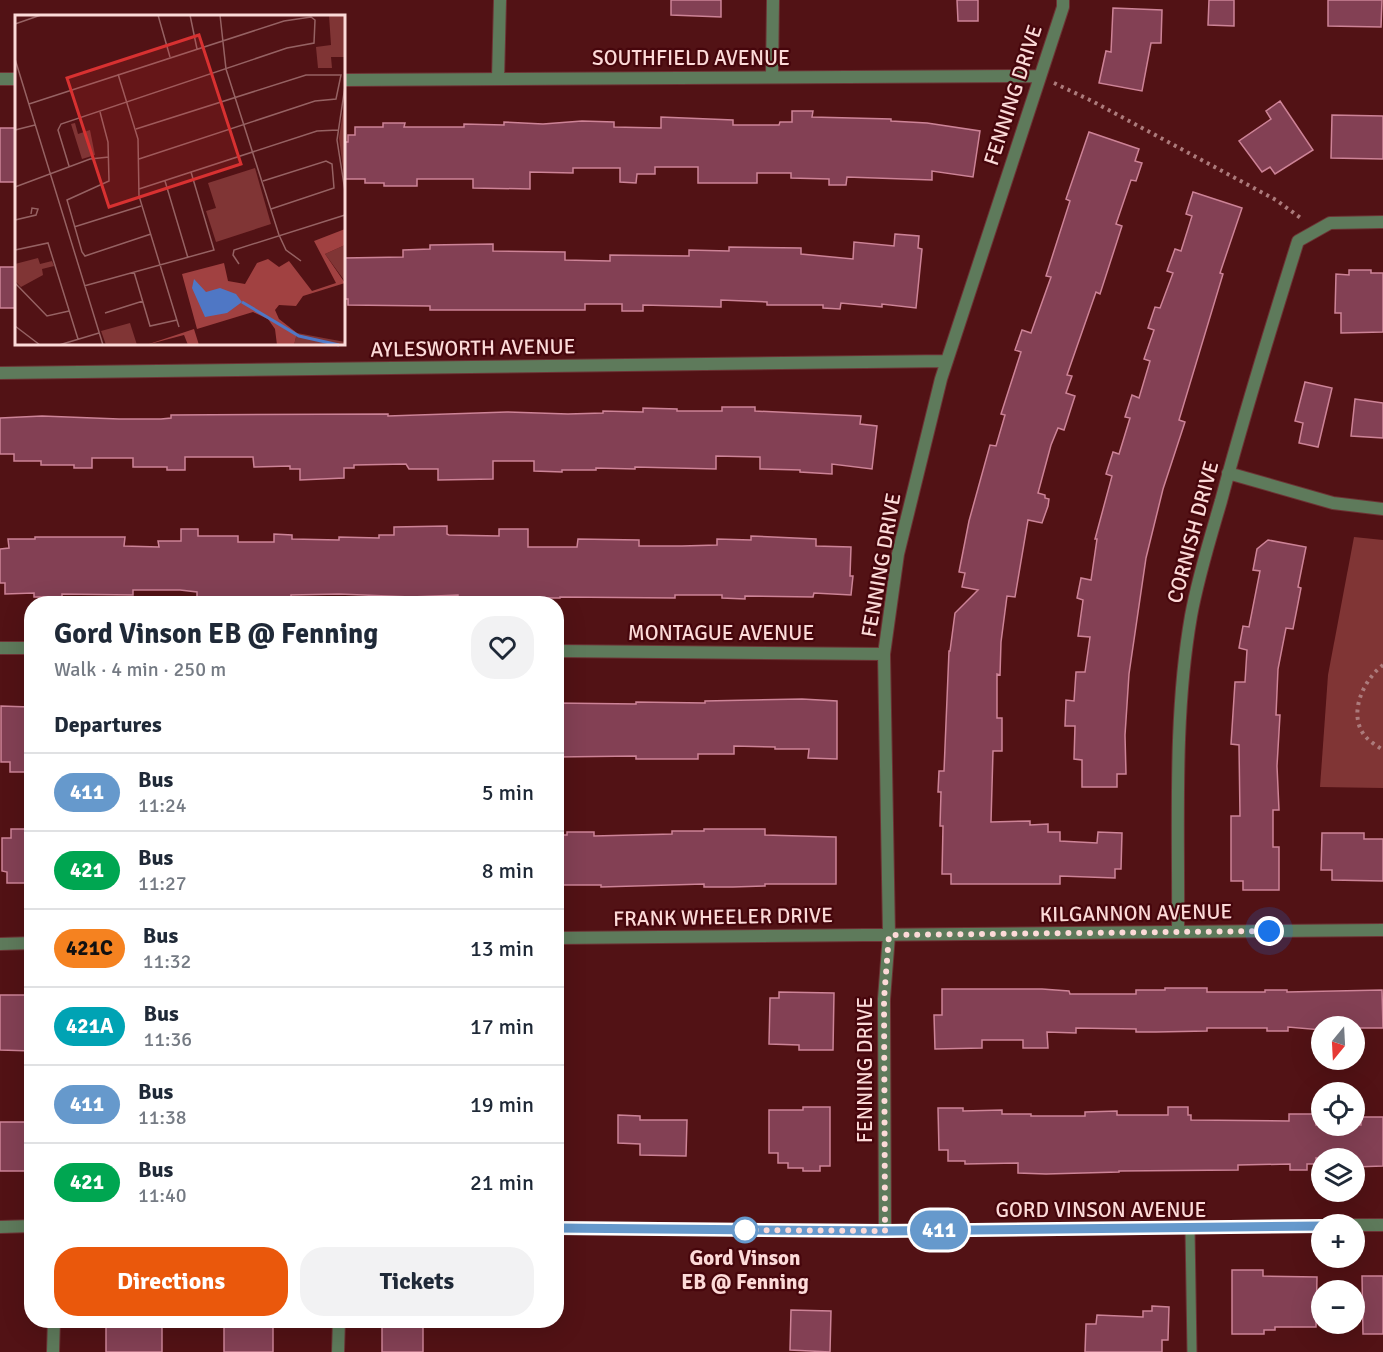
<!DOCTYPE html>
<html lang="en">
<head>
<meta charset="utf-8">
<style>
	body { margin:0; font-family:Signika,sans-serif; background:#f2f2f3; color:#1f2937; height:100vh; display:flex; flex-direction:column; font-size:22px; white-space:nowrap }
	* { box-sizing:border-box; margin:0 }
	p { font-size:20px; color:#747a83 }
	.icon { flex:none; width:33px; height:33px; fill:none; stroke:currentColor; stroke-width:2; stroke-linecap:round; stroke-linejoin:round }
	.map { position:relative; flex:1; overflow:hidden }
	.side { position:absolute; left:24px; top:596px; width:540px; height:732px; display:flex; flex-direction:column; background:#fff; border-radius:24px; box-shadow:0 6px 24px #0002 }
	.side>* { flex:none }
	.badge { padding:0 12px; border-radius:20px; font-size:21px; line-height:39px }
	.needle { width:39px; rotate:198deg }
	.controls { position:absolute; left:1311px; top:1016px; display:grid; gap:12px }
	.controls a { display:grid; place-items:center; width:54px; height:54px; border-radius:50%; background:#fff; box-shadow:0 6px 24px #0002; font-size:30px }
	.you { position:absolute; width:30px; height:30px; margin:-15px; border:4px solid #fff; border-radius:50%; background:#1a73e8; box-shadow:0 0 0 9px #1a73e833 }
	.map>.badge { position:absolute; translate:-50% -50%; box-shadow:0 0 0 3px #fff }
	h2 { padding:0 30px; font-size:22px; line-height:54px }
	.round { display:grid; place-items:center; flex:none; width:63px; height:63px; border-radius:24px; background:#f2f2f3 }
	.overview { display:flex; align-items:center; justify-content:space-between; height:102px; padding:0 30px }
	h1 { font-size:28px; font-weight:800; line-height:45px }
	.primary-button { display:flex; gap:12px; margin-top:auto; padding:12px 30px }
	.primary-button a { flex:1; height:69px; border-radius:24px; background:#ea580c; color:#fff; font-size:24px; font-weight:800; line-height:69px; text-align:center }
	.primary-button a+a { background:#f2f2f3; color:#1f2937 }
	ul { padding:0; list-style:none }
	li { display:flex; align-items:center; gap:18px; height:78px; padding:0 30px; border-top:2px solid #e0e1e3 }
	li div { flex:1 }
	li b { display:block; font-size:22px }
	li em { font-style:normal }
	li .badge { min-width:66px; font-weight:700; text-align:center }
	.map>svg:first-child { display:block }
	.green { fill:#803535 }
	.building { fill:#834054; stroke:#cd8397; stroke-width:1.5 }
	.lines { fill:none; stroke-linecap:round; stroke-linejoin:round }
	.lane-casing { stroke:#6d3234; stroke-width:11 }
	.street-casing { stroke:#6d3234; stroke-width:14 }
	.path { stroke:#ac7b7c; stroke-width:4; stroke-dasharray:3 4.5; stroke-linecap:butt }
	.lane { stroke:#5e7a5b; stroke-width:9 }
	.street { stroke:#5e7a5b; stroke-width:12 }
	.line-casing { stroke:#fff; stroke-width:14 }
	.line { stroke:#69c; stroke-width:9 }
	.walk { stroke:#fcdad8; stroke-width:6; stroke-dasharray:0 10.8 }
	.stop-dot { fill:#fff; stroke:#69c; stroke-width:3 }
	.labels { text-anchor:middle; stroke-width:4.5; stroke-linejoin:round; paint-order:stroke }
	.street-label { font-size:21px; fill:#fcdad8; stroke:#46060c }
	.stop-label { font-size:21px; font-weight:bold; fill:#fcdad8; stroke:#46060c }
	.inset-river { fill:none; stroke:#4f77c5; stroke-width:3 }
	.inset-road { fill:none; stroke:#966263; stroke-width:1.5 }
	.view { fill:#d83131; fill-opacity:0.15; stroke:#d83131; stroke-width:3 }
	.inset-edge { fill:none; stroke:#fcdad8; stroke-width:3 }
</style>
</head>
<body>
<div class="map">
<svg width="1383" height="1352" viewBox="0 0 1383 1352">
	<rect width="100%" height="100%" fill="#521215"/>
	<!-- green -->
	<path class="green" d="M1354,537L1383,540V788L1320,787L1328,675Z"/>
	<!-- building -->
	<path class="building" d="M671,0H721V17L671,15Z
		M957,0H978V21H958Z
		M1209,0H1234V26L1208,25Z
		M1328,0H1382L1381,27L1328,26Z
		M1113,8L1162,10L1161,43H1151L1142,91L1099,83L1106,51L1111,52Z
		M1280,101L1313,150L1275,174L1270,167L1262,172L1239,141L1271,119L1266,111Z
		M792,111H813L812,117L891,119V121L927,123L980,131L973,177L932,171V180L847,177L846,185H829V179L791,178V173H757V183H698V167H655V174H637L636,183L620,182V168H573V173L530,172V189L473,188V179H417V186H384V183H365V179H344V142H348V135H355V127H383V123H405L404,127H464V124L504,125V122L543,124L582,121L614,122V127L661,128V117L733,120V125H779L780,122H792Z
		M1332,115L1383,116V159L1331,158Z
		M0,128H16V182H0Z
		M1089,132L1139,149L1135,161L1142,163L1136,181L1131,180L1116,224L1122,226L1100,294L1096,292L1067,375L1072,376L1066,393L1075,396L1064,430L1058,428L1051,445L1038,493L1045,495V498L1049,499L1048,506L1042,523L1028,520L1015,597L1007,596L1001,642L1000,675L997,674V718H1002V751H993L991,822L1030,821V825L1048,824V832H1060V841L1097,843L1098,832L1122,833L1121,869H1115V878L1060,876V884H951V874H942L943,826H940L941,792H938L939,771H944L949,651H950L955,613L978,590L962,587L965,573L959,572L969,521L990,445L996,446L1005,415L1001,414L1021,352L1015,350L1022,330L1031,333L1051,277L1046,276L1070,201L1066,199Z
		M1193,192L1242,208L1220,273L1223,274L1179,420L1185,422L1163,489L1146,558L1129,674L1125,735L1126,774H1117V787H1082V760L1074,759L1075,726H1065L1066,700L1074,701L1076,672H1085L1090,637L1078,636L1083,600L1077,598L1081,578L1091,580L1097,539H1095L1112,476L1106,474L1113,452L1119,454L1130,418L1125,417L1132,395L1139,398L1150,361L1144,359L1154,330L1148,328L1155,307L1160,308L1173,273L1167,271L1175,249L1181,251L1192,216L1186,214Z
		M895,234L919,236L918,248L922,249L916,308L882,304V307L841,303L840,309L823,308V305H767V302L721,300V307L643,305V311H622V304H585V310H430V306L348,305V299H344V258L403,257V250L430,249V245L493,244V251L565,252V260L610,261V255L689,256V250L729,251V247L801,248V254L853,259L854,242L894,246Z
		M0,267H16V308H0Z
		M1349,270H1371V273H1383V332L1341,333V313H1335L1336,274L1349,275Z
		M1305,382L1332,388L1318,447L1299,443L1303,423L1295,421Z
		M1355,399L1383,403V438L1351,436Z
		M722,407H755V411L861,416L860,424L877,426L872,469L832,464V474L800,472V470L760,469V457L716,456V469L635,467V469L596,468V470H562V472L534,471V461H493V479L438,480V469H409L406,464L354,465V468H344V478L300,480V469H290V466L254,467L253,457H185V470H167V467H133V458H92V468H74V465H41V461H14V454H0V418L42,416L119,419H161L171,418V415L388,414V416L507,412L568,414L603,413V411L643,412V408L677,409V411H722Z
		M447,526V534L449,535L499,536V529H528V547H577L578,539L639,540V546H682L717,545V539L751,540V536L816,539V546L851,547L850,576H853L851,595L814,593L813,597L745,596V599L722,598V595H675V598L560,597V598H532V600H507L458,599V595L411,597L339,594L291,595V598L197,599V592L180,590H133V595L62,594V597H34V593L5,594V583H0V549L9,548L8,539H35V537H125L124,546L159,547L158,541H181V529H198V536H238V542H274V534L292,535V539L339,540V537L379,538V535H394V527Z
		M1268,540L1306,547L1298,587L1301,588L1293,629L1286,628L1278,669L1276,715H1280L1277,766L1279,810H1273V847H1279V890H1243V881H1231V816H1240L1239,745L1231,744L1235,682H1245L1247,650L1239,648L1243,626L1249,627L1260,571L1253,570L1257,549Z
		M802,699L837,701V759L808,758L809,749H775V747L734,746V754H698V759H636V756L556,757V703L636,704V702L705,703V701Z
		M1,706L29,707L30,772H10V762H1Z
		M11,829H31V883H7V872L2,871V838H11Z
		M704,829H765V835L836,837V884H765V886L733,887H704V884L601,887V885H556V835H567V832H594V836L672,834V831H704Z
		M1322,833H1364V839H1383V881L1332,880V870H1321Z
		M1165,988H1207V992H1265V990H1287V992L1382,990L1383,1028H1356V1026H1322V1030L1288,1027V1031H1267V1028H1207V1031L1156,1032H1136V1029L1076,1028V1033L1047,1032L1048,1048H1023V1040H982V1048L935,1049L934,1015H942V989H1042L1069,991L1070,994H1136V990H1165Z
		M779,992L834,993L833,1050H799V1045L769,1044L770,998H779Z
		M0,995H32V1051L0,1050Z
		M803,1107H830V1166H820V1171H803V1168H788V1163H778V1153H769V1110H803Z
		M1168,1107H1188V1115H1191V1120L1289,1121V1114H1316V1125H1361V1117H1383V1166L1354,1167V1158H1316L1317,1164H1307V1170H1290V1164L1238,1165V1170L1119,1171V1172L1046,1174L1018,1173V1163L965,1164V1161H948V1150H939L938,1108H963V1111L1002,1110V1114H1031V1116H1085V1112L1117,1111V1115H1168Z
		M618,1115L640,1116V1120H687L686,1156L640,1155V1144L618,1143Z
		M0,1122H32V1171H0Z
		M1232,1270H1263V1276L1317,1277L1316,1327H1275V1330H1264V1334H1232Z
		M1362,1276H1383V1334H1363Z
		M1152,1306L1169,1307L1168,1340H1162V1352H1085L1086,1324H1096L1097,1315L1143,1317V1311H1152Z
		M791,1310L831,1311L830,1352L790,1350Z
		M106,1320H162V1352H106Z
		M224,1320H273V1352H224Z
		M382,1320H423V1352H382Z"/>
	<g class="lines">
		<defs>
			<path id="lane" d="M1190,1229L1192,1352"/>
			<path id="street" d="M772,77L773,0
				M0,79H16
				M498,79L500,0
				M344,80L1039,76
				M0,373L947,361
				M1228,473L1333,503L1383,509
				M0,648H32
				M556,651L884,654
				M1178,932C1179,827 1173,719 1191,616C1198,577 1210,539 1221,501C1244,414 1271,327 1298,241L1330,223L1383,222
				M556,938L1383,930
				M0,944L32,943
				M1354,1225H1383
				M0,1227L32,1226
				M556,1228L885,1231L1322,1226
				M885,1231L884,999L889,935L884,654L898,554L941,379L1063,7V0
				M53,1352L54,1320
				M338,1352L339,1320"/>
		</defs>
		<!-- lane casing -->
		<use href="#lane" class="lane-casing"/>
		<!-- street casing -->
		<use href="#street" class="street-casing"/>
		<!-- path -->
		<path class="path" d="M1054,83L1092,101L1276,200L1302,219
			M1383,665C1364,679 1347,714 1365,736C1369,741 1377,746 1383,750"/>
		<!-- lane -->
		<use href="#lane" class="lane"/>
		<!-- street -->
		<use href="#street" class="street"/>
	</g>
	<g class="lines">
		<defs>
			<path id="line" d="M556,1228L885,1231L1322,1226"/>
		</defs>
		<!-- line casing -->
		<use href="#line" class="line-casing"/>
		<!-- line -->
		<use href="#line" class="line"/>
		<!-- walk -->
		<path class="walk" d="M745,1230L885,1231L884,999L889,935L1269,931"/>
	</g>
	<!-- markers -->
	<circle class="stop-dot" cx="745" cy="1230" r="12"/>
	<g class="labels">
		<!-- street labels -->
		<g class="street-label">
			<text x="691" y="65">SOUTHFIELD AVENUE</text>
			<text transform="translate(1013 95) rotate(-72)" y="7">FENNING DRIVE</text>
			<text transform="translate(473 348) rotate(-1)" y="7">AYLESWORTH AVENUE</text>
			<text transform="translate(1193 532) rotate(-75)" y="7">CORNISH DRIVE</text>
			<text transform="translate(881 565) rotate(-80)" y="7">FENNING DRIVE</text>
			<text x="721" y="640">MONTAGUE AVENUE</text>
			<text transform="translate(1136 913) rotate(-1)" y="7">KILGANNON AVENUE</text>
			<text transform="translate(723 917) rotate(-1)" y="7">FRANK WHEELER DRIVE</text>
			<text transform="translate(865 1070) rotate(-90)" y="7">FENNING DRIVE</text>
			<text x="1101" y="1217">GORD VINSON AVENUE</text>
		</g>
		<!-- stop labels -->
		<g class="stop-label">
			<text x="745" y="1265">Gord Vinson<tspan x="745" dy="24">EB @ Fenning</tspan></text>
		</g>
	</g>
	<!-- overview -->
	<g transform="translate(15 15)">
		<rect width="330" height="330" fill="#521215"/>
		<path d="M314,0H330V42H316L317,53H303L301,32L316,30ZM330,83V169L324,123ZM60,108L63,119L75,115L80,140L67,144L56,109ZM240,153L256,209L201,227L191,196L201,193L193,168ZM330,230V265H329L310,239ZM23,243L25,249L37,246L39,251L27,254L28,260L6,272L0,266V249ZM115,308L122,330H91L86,316ZM282,318L330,327V330H279Z" fill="#803535"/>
		<path d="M330,214V230L310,239L330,268L288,281L281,291L264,290L260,295L264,304L282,318L279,330H262L260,314L253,304L238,297L182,314L167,259L209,248L213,266L230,269L242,248L253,244L264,252L274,246L297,276L321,268L299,226ZM179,314L184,330H173L169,320L131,330Z" fill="#a14141"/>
		<path d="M179,264L191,277L205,273L221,279L227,287L212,298L190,302L177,273Z" fill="#4f77c5"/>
		<path class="inset-river" d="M227,287L284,321L324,330"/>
		<path class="inset-road" d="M143,0L155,42M175,0L182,34M205,0L211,54L264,220L271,235L286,246M0,9L26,0M0,44L88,330M103,59L123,124L124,181L164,312M330,71L322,125L330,176M14,89L269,6L296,2L300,5L299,28L272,33L46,109L43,115L54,151M85,97L93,127L94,166L52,185L67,237L70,241L136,219M121,114L291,60H326L321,84L300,86L124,144M0,115L20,110M150,166L173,243M248,166L311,146L317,149L319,173L256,194M0,172L75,144L94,142M124,174L302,116L323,115M0,205L21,200L23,194L17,193L16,199M59,212L126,191M0,235L33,228L63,324M224,249L218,240L219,235L330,200M119,257L135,311L162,305M0,268L32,301L54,296M69,271L199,235L176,157M90,298L128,286M0,311L25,330M44,330L84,318"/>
		<path class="view" d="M184,20L226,149L94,192L52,63Z"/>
		<rect width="330" height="330" class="inset-edge"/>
	</g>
</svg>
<div class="controls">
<a><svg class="needle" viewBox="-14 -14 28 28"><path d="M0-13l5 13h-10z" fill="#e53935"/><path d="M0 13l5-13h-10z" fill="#747a83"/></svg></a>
<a><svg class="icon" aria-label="locate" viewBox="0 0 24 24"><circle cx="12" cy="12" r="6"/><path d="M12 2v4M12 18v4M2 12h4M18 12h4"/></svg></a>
<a><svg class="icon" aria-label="layers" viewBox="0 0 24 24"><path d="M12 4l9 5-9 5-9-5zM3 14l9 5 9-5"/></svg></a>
<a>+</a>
<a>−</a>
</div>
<div class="you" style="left:1269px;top:931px"></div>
<b class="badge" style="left:939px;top:1230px;background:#69c;color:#fff">411</b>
<section class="side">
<div class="overview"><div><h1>Gord Vinson EB @ Fenning</h1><p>Walk · 4 min · 250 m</p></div><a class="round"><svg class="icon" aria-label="heart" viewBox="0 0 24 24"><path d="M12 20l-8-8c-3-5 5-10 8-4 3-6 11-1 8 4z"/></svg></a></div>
<h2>Departures</h2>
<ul>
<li><span class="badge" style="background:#69c;color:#fff">411</span><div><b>Bus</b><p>11:24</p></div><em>5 min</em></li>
<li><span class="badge" style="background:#00a651;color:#fff">421</span><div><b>Bus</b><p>11:27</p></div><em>8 min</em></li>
<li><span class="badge" style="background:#f58220;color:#111">421C</span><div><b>Bus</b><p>11:32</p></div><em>13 min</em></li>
<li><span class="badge" style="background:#00a3b4;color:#fff">421A</span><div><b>Bus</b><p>11:36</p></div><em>17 min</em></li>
<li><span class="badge" style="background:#69c;color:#fff">411</span><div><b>Bus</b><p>11:38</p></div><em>19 min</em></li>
<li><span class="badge" style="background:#00a651;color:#fff">421</span><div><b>Bus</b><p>11:40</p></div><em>21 min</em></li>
</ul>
<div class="primary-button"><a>Directions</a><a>Tickets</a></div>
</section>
</div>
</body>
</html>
